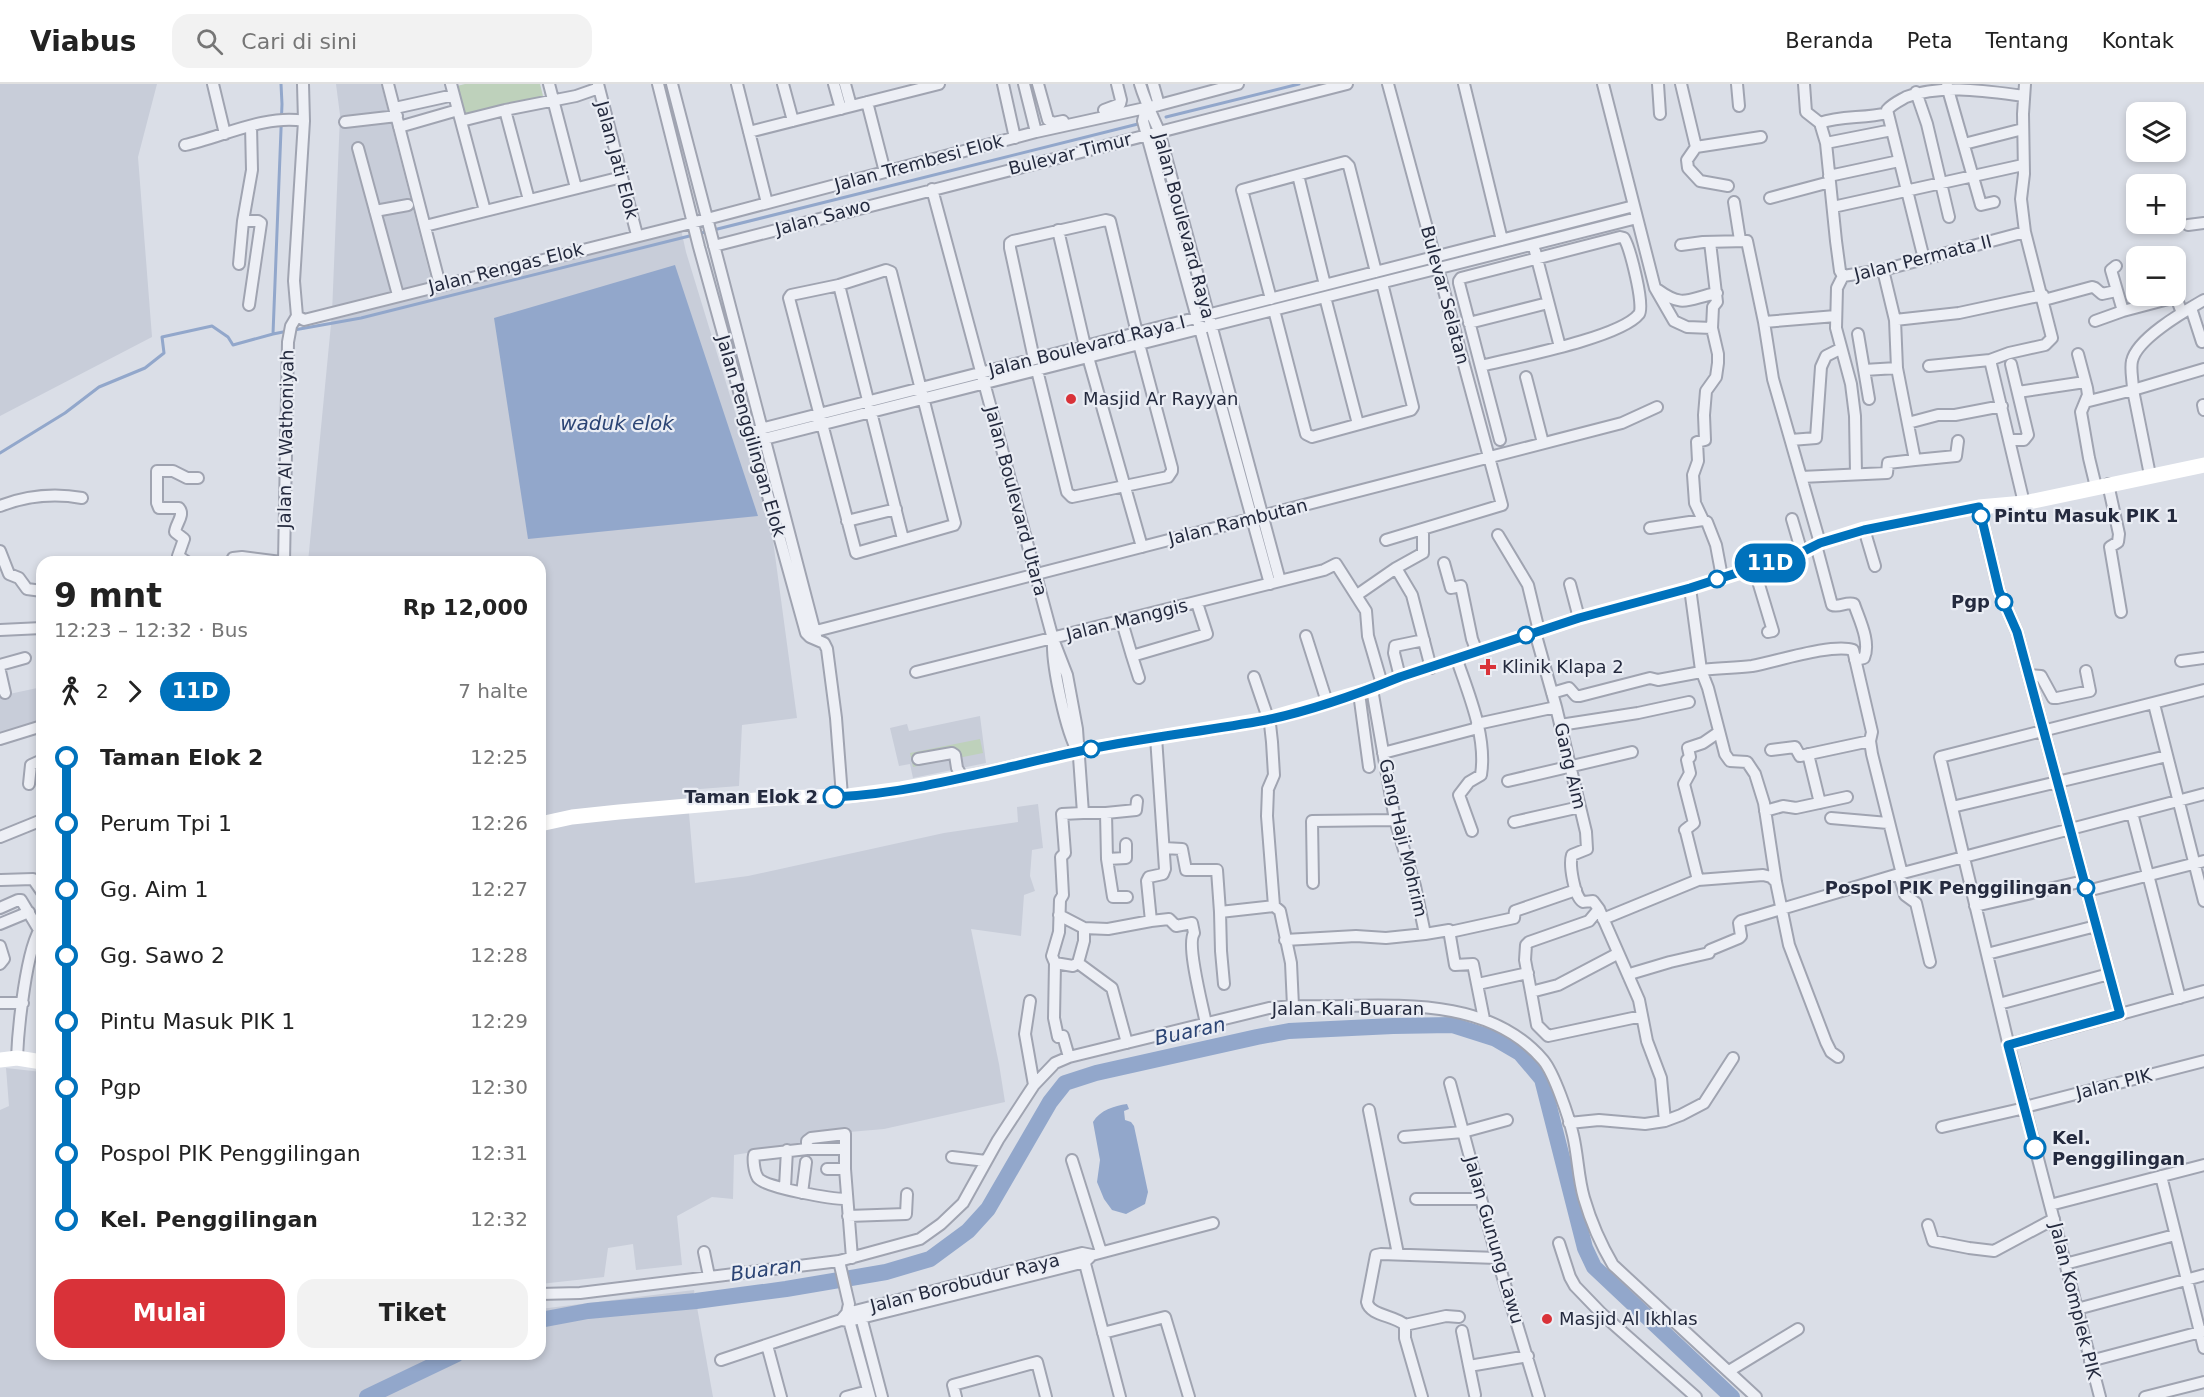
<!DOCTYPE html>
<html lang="id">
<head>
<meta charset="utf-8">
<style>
	body { margin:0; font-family:"DejaVu Sans",sans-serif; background:#f2f2f2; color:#222; height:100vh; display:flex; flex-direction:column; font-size:22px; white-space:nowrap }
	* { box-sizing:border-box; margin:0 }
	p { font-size:20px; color:#767676 }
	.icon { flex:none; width:33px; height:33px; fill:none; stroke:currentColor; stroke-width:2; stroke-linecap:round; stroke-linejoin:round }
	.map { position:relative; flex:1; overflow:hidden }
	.sheet { position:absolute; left:36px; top:472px; width:510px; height:804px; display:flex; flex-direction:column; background:#fff; border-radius:18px; box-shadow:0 3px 9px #0003 }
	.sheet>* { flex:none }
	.badge { padding:0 12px; border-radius:20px; font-size:21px; line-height:39px }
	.tools { position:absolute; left:2126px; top:18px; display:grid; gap:12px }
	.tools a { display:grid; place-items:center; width:60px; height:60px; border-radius:12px; background:#fff; box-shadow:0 3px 9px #0003; font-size:30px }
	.map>.badge { position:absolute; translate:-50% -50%; box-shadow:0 0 0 3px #fff }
	.legs { display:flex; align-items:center; gap:9px; height:66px; padding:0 18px; font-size:20px }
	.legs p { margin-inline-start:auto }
	.summary { display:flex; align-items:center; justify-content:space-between; height:102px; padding:0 18px }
	h1 { font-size:33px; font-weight:600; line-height:45px }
	.cta { display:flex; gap:12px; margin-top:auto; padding:12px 18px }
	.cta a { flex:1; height:69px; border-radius:18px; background:#d93239; color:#fff; font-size:24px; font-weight:600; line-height:69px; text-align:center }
	.cta a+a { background:#f2f2f2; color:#222 }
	ul { padding:0 18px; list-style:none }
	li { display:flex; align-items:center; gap:21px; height:66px; font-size:22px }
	li i { display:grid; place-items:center; width:9px; height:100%; margin:0 8px; background:currentColor }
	li i::after { content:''; width:15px; height:15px; margin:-8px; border:4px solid; border-radius:50%; background:#fff }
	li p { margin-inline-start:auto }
	li:first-child i { background:linear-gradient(#0000 50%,currentColor 0) }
	li:last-child i { background:linear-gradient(currentColor 50%,#0000 0) }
	header { display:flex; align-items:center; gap:36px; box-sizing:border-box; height:84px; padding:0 30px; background:#fff; border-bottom:2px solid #e0e0e0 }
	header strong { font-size:28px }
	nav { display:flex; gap:33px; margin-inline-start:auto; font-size:21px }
	.search { width:420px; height:54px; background:#f2f2f2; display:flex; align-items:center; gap:15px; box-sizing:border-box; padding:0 21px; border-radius:18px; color:#767676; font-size:22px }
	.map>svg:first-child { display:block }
	.built { fill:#c8cdd9 }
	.green { fill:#bed1bb }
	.water { fill:#92a7cb }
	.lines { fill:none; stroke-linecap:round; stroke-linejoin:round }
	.stream { stroke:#92a7cb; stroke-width:3 }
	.river { stroke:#92a7cb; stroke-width:16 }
	.minor-casing { stroke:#a0a4b1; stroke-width:14 }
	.minor { stroke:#edeff5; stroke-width:10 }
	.secondary { stroke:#fff; stroke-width:15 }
	.line-1-casing { stroke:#fff; stroke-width:14 }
	.line-1 { stroke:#0072bc; stroke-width:9 }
	.poi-dot { fill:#d93239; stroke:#eaedf4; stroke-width:2 }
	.stop-1-dot { fill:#fff; stroke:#0072bc; stroke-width:3 }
	.labels { text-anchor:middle; stroke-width:4.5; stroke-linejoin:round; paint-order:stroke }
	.street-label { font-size:18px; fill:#242a3e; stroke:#eaedf4 }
	.poi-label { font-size:18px; fill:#242a3e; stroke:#eaedf4; text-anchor:start }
	.stop-label { font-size:18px; font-weight:bold; fill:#242a3e; stroke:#eaedf4; text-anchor:end }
	.water-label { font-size:20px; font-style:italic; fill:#2b4474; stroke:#eaedf4 }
</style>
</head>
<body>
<header>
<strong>Viabus</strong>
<div class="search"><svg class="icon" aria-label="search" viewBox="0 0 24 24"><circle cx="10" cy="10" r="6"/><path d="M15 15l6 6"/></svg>Cari di sini</div>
<nav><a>Beranda</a><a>Peta</a><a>Tentang</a><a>Kontak</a></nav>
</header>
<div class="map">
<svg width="2204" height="1313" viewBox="0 0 2204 1313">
	<rect width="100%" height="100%" fill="#dadee7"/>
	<!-- built -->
	<path class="built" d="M0,0H157L138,73L152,253L0,332Z
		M336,0H381L433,203L680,141L686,168L772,449L797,634L742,641L739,702L687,706L695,799L748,792L944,749L1018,738L1017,723L1038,720L1043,764L1032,766L1030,792L1035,807L1024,811L1021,852L971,845L999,980L1005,1018L884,1045L803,1052L802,1060L734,1071L733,1115L712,1113L677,1132L682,1181L636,1186L633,1160L608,1164L604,1193L540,1200V478H308L332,230L340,31Z
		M42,603V642L0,653V612Z
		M980,632L986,679L913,694L910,680L899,682L890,644L907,640L909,647Z
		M6,984L42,988V1270H540V1225L694,1206L713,1313H0V1026L9,1022Z"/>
	<!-- green -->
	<path class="green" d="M465,0H540L543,12L462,31L453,3Z
		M980,655L983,669L913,683L910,669Z"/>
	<!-- water -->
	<path class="water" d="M675,181L758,432L528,455L494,234Z
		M1127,1020L1129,1025L1124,1027L1125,1036L1131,1038L1134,1042L1148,1108L1145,1120L1126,1130L1112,1126L1104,1115L1097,1098L1100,1076L1093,1038C1100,1026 1114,1022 1127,1020Z"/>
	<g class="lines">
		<!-- stream -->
		<path class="stream" d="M1166,33L1299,0
			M294,246L361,234L1138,40
			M273,250L288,247
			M0,369L65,329L99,303L145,284L164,269L162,253L212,242L228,253L233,261L273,250L282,20L281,0"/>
		<!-- river -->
		<path class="river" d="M540,1236L588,1227L696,1217L786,1205L886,1188L930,1175L968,1147L988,1125L1050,1018L1065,999L1096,989L1257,953L1289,947L1393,942L1452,941L1496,955L1520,969L1542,995L1585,1164L1594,1183L1732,1313
			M367,1313L457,1270"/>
		<defs>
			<path id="minor" d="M213,0L225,50
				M303,0L304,37L294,197L297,232L304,236L707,135L1036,48L1159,21L1238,0
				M388,0L440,201
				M451,0L485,127
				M549,0L576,104
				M598,0L637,151
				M658,0L699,163L806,549L810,553L824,559L827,565L836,634L842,712
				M672,0L816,552
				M737,0L767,119
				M783,0L793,37
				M834,0L841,25
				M845,0L851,22
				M1003,0L1015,54
				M1024,0L1036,48
				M1038,0L1048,36L1053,39L1063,37
				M1140,0C1145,17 1152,31 1159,47L1280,497
				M1153,0L1159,21
				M1464,0L1502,156
				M1603,0L1655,204L1674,237L1687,243L1712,244
				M1658,0L1660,30
				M1681,0L1696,63
				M1737,0L1739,22
				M1804,0L1806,28L1820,39L1826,59L1836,157L1840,187L1843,192
				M1947,2L1981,121L1994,118
				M1916,8L1927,40L1949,133
				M867,18L885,88
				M395,24L454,11
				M1146,24L1143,37L1270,500
				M505,26L529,116
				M1104,26L1120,20L1121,16L1117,0
				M461,37L505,26L576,12L599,4
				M345,38L397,32
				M1820,39C1841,31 1864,35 1887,29
				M399,43L458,26
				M749,48L939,0
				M1826,59L1892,46
				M1964,60L2023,45
				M185,61C222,53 266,30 304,37
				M358,64L398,211
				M1298,91L1325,201
				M1829,92L1899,77
				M1728,102L1700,97L1688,84L1687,76L1696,63L1761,53
				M932,105L1053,555L1067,591L1077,645L1083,729H1106L1136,726L1137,717
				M1770,114L1830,98
				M1734,118L1740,156
				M1833,123L2023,81
				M375,127L408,121
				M243,137H258L261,139L249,221
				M2188,141L2204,139
				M425,142L622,93
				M1058,146L1085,262
				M1681,161L1703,158L1747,157L1764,238L1836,232
				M714,162L1347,0
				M1535,167L1560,263
				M1924,175L1887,26C1892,20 1899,17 1906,13C1943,0 1985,7 2024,12
				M239,180L243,137L252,86L251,42
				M2116,182L2111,186L2123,227L2176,213L2182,229
				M886,186L891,188L955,439L954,441L856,469L789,214L791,211L839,201Z
				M1843,192L1837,204L1836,244L1851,300L1855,332L1856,390
				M1843,192L1883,186L2025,148
				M839,201L903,455
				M1658,206C1684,225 1689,214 1717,209
				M1325,213L1358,340
				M1271,215L1242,106L1345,78L1349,82L1376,188
				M2044,216L2092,203L2095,204L2102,210L2116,207
				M2191,224L2202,258L2204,257
				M1274,226L1306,350L1312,353L1411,326L1413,323L1382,199
				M1895,236L1959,229L2043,211
				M2095,237L2123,227
				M1764,238L1773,295L1820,459
				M1469,239L1548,219
				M1858,250L1869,315
				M2078,270L2087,304L2088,311L2081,328L2089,374L2096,403
				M1088,273L1142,463
				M1034,275L1010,164V159L1013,157L1106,136L1110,137L1137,249
				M1990,276L2024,419
				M1481,282C1513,274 1620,254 1639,230C1645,222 1630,164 1624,154L1620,153L1461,194L1459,197V199L1500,356
				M1929,282L1990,276L2009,269L2045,261L2052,254L2025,148L2021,115L2024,90L2023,30L2025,0
				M1037,286L1067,408L1072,413L1168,393L1172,387V384L1139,260
				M1864,286L1897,284
				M1526,293L1543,359
				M2018,308L2085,298
				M2085,318L2133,306C2133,297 2130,285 2132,277C2137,254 2185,227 2204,216
				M2203,321L2204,326
				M1908,339L1938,331H1955L2002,322
				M749,348L1634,122
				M1791,356L1816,354L1821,283L1826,272L1840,265
				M2010,356H2024L2028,351L2011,280
				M752,358L1637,134
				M1915,376L1956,372L1958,357
				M2150,391L2133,306L2204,285
				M1801,393L1887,389L1888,379L1915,376L1897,284L1895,236L1883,186
				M2108,400L2119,450L2118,458L2110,463L2121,528
				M0,422C26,412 54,409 82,414
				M1979,423L1999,507L2017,548L2120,930
				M1792,435L1802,469
				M1703,436L1695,419L1693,391L1698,377L1697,358L1705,356L1704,331L1706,307L1716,293L1718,279V270L1712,244L1713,223L1717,218L1710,158
				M847,437L896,425
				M1650,444L1703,436L1707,438L1716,461L1722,493
				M1864,445L1875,482
				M1498,451L1528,501L1539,547
				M1386,456L1502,421L1388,0
				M1816,461L1832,521C1839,524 1847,517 1854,520C1859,535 1871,558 1864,574L1855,576
				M0,467L9,490L19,494L27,505L42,507
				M187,478L178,472L184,455L175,448C176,439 185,431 179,424H159L157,419V387H173L187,394H198
				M231,478L233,474L242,473L281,478
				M284,478L288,258L291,242L297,232
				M1444,479L1451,504L1461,502L1472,555L1477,568
				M1396,484L1412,511L1431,584
				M1754,484L1773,547L1768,548
				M1570,500L1579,534
				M1690,504L1701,586L1708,604L1725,670L1730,677L1747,678L1755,690L1764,719L1776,798L1789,861L1826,958L1831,968L1838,973
				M1357,511L1396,484L1423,469V445
				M1122,538L1132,572L1207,550L1197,519
				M0,546L42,544
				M816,547L1622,339L1657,323
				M1535,548L1556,623L1586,748L1587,765L1572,771C1569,780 1574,813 1583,818C1584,818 1591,817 1593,817L1599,825L1639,916L1647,957L1661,994L1665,1037
				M1306,552L1327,618
				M1053,558C1052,582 1066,648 1078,668
				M1132,572L1139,594
				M1457,576C1469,611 1487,653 1481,691L1469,698L1459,711L1472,747
				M2181,577L2204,574
				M0,581L25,574
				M1701,586C1718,584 1735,584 1752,582C1775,578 1832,559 1853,566L1872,648L1870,657L1872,670L1902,790
				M0,587L5,609
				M916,588L1324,486L1336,480L1366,527L1368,552L1382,600
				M2029,591L2041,592L2053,614H2057L2090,607L2086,587
				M1254,593L1270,640L1272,658L1274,691L1268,705L1267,732L1274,822L1280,827L1291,879L1293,922
				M1400,593L1394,569L1395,562L1424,556
				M1372,605L1395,736L1415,802L1425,850L1449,846L1455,881L1473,880L1484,935
				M1359,609L1369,683
				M1552,609L1569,604L1576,612H1580L1650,594L1658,596L1701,588
				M2154,620L2204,817
				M1477,640L1556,623
				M1560,641L1638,629L1689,618
				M0,655L42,642
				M1771,666L1795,663L1800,672L1870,657
				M1383,669L1478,644
				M1808,670L1820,719
				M918,675L952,669L955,671L957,684L963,694
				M1508,697L1632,668
				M29,700L31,681L42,676
				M1952,723L2167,672
				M1765,727L1783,722L1796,724L1847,713
				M1106,729L1107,775L1113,813H1127
				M2132,729L2180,914
				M1831,734L1888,739
				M1514,738L1580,723
				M0,753L42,736
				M1164,764L1182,765L1186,786H1217L1220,828
				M1107,775L1126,774V760
				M1899,790L1905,811L1916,819L1930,878
				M1,796L33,795L42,808
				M1698,796L1686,748L1685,746L1694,739L1684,700L1690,689L1687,676L1690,673L1688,664L1703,659L1719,648
				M1313,799L1312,737L1395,736
				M2087,807L2204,777
				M1975,822L2084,797
				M0,824L18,816H21L39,846
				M1059,831L1084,844L1108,845L1151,837L1147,797L1149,793L1163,790L1165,785L1156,653
				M1603,835L1698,796L1763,791L1771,793L1776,798
				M1151,837L1169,835L1176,842L1192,839L1194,849C1186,861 1203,923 1206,940
				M0,840L29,828
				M1084,844V857L1078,879L1112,904L1127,959
				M1450,848L1514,834L1515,827L1576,806
				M1285,856L1356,852L1386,854L1425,850
				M0,862L4,875L0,880
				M1617,870L1558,901L1531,908L1537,941L1548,952L1642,932
				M1987,870L2096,842
				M1055,879L1073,882L1078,879
				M1629,893L1633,889L1670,878L1709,869L1710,866L1739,854L1741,852L1739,839L1741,837L1899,790L2204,710
				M1224,900L1221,867L1220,828L1274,822
				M1478,900L1528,889
				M1531,908L1525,876L1526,861L1529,858L1589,837L1599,825
				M1030,917L1025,950L1034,1001
				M0,919H23
				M1999,920L2109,890
				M2008,961L2204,907
				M1069,973L1063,952L1058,953L1054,934L1055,879L1052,872L1059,848L1060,816L1063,811L1061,773L1065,769L1062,730L1083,729
				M17,974C18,947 26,862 42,842
				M1450,999L1497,1174L1539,1313
				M2025,1023L2204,977
				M1369,1026L1398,1170
				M1569,1039L1599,1036L1645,1040L1665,1037L1681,1031L1704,1019L1733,974
				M1942,1043L2025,1024
				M1404,1053L1463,1048L1507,1036
				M807,1065V1057L811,1054L845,1050V1085L852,1174
				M845,1065H807L754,1071C753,1076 754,1088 758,1094C766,1104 832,1115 847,1115
				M952,1073L986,1077
				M1072,1076L1101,1168
				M827,1085H845
				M2161,1092L2204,1264
				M785,1103L787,1066
				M802,1109L806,1078
				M1416,1115H1481
				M2050,1121L2204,1081
				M848,1132L906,1130L907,1110
				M1928,1141L1933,1157L1969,1164L1994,1167L2054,1135
				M1559,1159L1570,1193L1575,1202L1602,1230L1696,1313
				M704,1168L709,1192
				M1083,1172L1120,1313
				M839,1177L849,1220L847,1229L870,1313
				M2065,1180L2175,1151
				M540,1210L580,1209L839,1177L920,1155L941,1140L963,1119L998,1056L1034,1001L1055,979L1069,973L1269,924L1293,922C1375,925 1482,905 1543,976C1554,989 1569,1033 1573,1051C1578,1072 1578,1094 1584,1114C1591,1138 1600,1159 1613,1181L1756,1313
				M2077,1225L2204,1191
				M860,1229L882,1313
				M841,1236L847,1229L859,1226L1082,1169L1092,1171L1213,1139
				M1405,1241L1446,1232L1459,1233
				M1462,1247L1469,1282L1528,1272
				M1103,1249L1165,1233L1189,1313
				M767,1261L781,1313
				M721,1276L841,1236L849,1237L1085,1178L1092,1171
				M2090,1277L2204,1247
				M1469,1282L1475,1311
				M1729,1287L1798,1245
				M846,1313L868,1307
				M956,1313L953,1301L1037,1278L1046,1313
				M1422,1313L1405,1254V1241C1394,1231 1370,1232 1367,1218L1376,1171L1381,1170L1497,1174
				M2100,1313L2011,971L1940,673L2204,606
				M2145,1313L2204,1298"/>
		</defs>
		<!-- minor casing -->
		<use href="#minor" class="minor-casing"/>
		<!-- minor -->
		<use href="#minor" class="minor"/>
		<!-- secondary -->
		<path class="secondary" d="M540,740L572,733L619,728L780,714L848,712L901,705L988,689L1088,665L1268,635L1372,605L1400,593L1579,534L1690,504L1802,469L1820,459L1864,445L1979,423L2024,419L2204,381
			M0,976L17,974L42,978"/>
	</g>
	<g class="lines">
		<defs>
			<path id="line-1" d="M834,713C921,709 1005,682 1090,665C1148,653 1207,647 1266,636C1310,627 1358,610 1400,593L1579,534L1690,504L1802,468L1820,459L1864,446L1979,423L1999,507L2017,548L2120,930L2008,961L2035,1064"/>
		</defs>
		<!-- line-1 casing -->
		<use href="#line-1" class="line-1-casing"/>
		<!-- line-1 -->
		<use href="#line-1" class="line-1"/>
	</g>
	<!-- markers -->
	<g class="poi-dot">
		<circle cx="1071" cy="315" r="6"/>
		<path d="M1485 574h6v6h6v6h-6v6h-6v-6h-6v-6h6z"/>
		<circle cx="1547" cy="1235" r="6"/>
	</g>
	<g class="stop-1-dot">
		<circle cx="1981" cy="432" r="8"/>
		<circle cx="1717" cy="495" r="8"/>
		<circle cx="2004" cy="518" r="8"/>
		<circle cx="1526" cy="551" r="8"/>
		<circle cx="1091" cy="665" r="8"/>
		<circle cx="834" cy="713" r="10"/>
		<circle cx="2086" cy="804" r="8"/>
		<circle cx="2035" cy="1064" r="10"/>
	</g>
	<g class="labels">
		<!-- street labels -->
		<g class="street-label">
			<text transform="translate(1070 70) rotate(-14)" y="6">Bulevar Timur</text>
			<text transform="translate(617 76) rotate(75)" y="6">Jalan Jati Elok</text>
			<text transform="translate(919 79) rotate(-15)" y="6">Jalan Trembesi Elok</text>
			<text transform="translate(823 133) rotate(-15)" y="6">Jalan Sawo</text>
			<text transform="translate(1184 142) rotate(75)" y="6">Jalan Boulevard Raya</text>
			<text transform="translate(1923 174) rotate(-14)" y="6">Jalan Permata II</text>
			<text transform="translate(506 184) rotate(-14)" y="6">Jalan Rengas Elok</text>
			<text transform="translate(1445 211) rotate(75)" y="6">Bulevar Selatan</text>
			<text transform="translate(1087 262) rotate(-14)" y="6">Jalan Boulevard Raya I</text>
			<text transform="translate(751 352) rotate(74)" y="6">Jalan Penggilingan Elok</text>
			<text transform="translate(286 355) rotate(-89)" y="6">Jalan Al Wathoniyah</text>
			<text transform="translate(1016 417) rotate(75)" y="6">Jalan Boulevard Utara</text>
			<text transform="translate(1238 438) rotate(-14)" y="6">Jalan Rambutan</text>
			<text transform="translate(1127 536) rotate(-14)" y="6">Jalan Manggis</text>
			<text transform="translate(1570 682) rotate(77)" y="6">Gang Aim</text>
			<text transform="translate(1403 754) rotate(77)" y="6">Gang Haji Mohrim</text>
			<text x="1348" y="931">Jalan Kali Buaran</text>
			<text transform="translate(2114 1000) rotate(-14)" y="6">Jalan PIK</text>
			<text transform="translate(1494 1156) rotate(74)" y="6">Jalan Gunung Lawu</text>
			<text transform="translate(965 1199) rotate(-14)" y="6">Jalan Borobudur Raya</text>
			<text transform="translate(2075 1217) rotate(76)" y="6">Jalan Komplek PIK</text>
		</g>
		<!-- poi labels -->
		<g class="poi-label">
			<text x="1083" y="321">Masjid Ar Rayyan</text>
			<text x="1502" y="589">Klinik Klapa 2</text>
			<text x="1559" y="1241">Masjid Al Ikhlas</text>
		</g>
		<!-- stop labels -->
		<g class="stop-label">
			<text x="1994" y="438" text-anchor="start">Pintu Masuk PIK 1</text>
			<text x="1990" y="524">Pgp</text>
			<text x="818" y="719">Taman Elok 2</text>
			<text x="2072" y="810">Pospol PIK Penggilingan</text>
			<text x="2052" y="1060" text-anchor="start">Kel.<tspan x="2052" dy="21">Penggilingan</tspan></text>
		</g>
		<!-- water labels -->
		<g class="water-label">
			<text x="617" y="346">waduk elok</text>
			<text transform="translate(1190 947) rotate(-12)" y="7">Buaran</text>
			<text transform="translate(766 1185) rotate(-8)" y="7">Buaran</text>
		</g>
	</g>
</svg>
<div class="tools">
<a><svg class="icon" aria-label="layers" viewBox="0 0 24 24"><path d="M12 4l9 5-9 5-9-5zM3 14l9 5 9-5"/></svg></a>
<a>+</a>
<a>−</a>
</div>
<b class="badge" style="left:1770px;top:479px;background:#0072bc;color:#fff">11D</b>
<section class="sheet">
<div class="summary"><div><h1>9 mnt</h1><p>12:23 – 12:32 · Bus</p></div><b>Rp 12,000</b></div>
<div class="legs"><svg class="icon" aria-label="walk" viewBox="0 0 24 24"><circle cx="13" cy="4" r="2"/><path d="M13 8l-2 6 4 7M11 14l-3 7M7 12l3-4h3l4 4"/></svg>2<svg class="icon" aria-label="forward" viewBox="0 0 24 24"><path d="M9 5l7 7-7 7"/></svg><b class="badge" style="background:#0072bc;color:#fff">11D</b><p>7 halte</p></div>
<ul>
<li><i style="color:#0072bc"></i><b>Taman Elok 2</b><p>12:25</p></li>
<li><i style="color:#0072bc"></i><span>Perum Tpi 1</span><p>12:26</p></li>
<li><i style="color:#0072bc"></i><span>Gg. Aim 1</span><p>12:27</p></li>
<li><i style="color:#0072bc"></i><span>Gg. Sawo 2</span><p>12:28</p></li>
<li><i style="color:#0072bc"></i><span>Pintu Masuk PIK 1</span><p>12:29</p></li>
<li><i style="color:#0072bc"></i><span>Pgp</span><p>12:30</p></li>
<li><i style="color:#0072bc"></i><span>Pospol PIK Penggilingan</span><p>12:31</p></li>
<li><i style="color:#0072bc"></i><b>Kel. Penggilingan</b><p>12:32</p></li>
</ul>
<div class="cta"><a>Mulai</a><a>Tiket</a></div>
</section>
</div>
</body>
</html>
